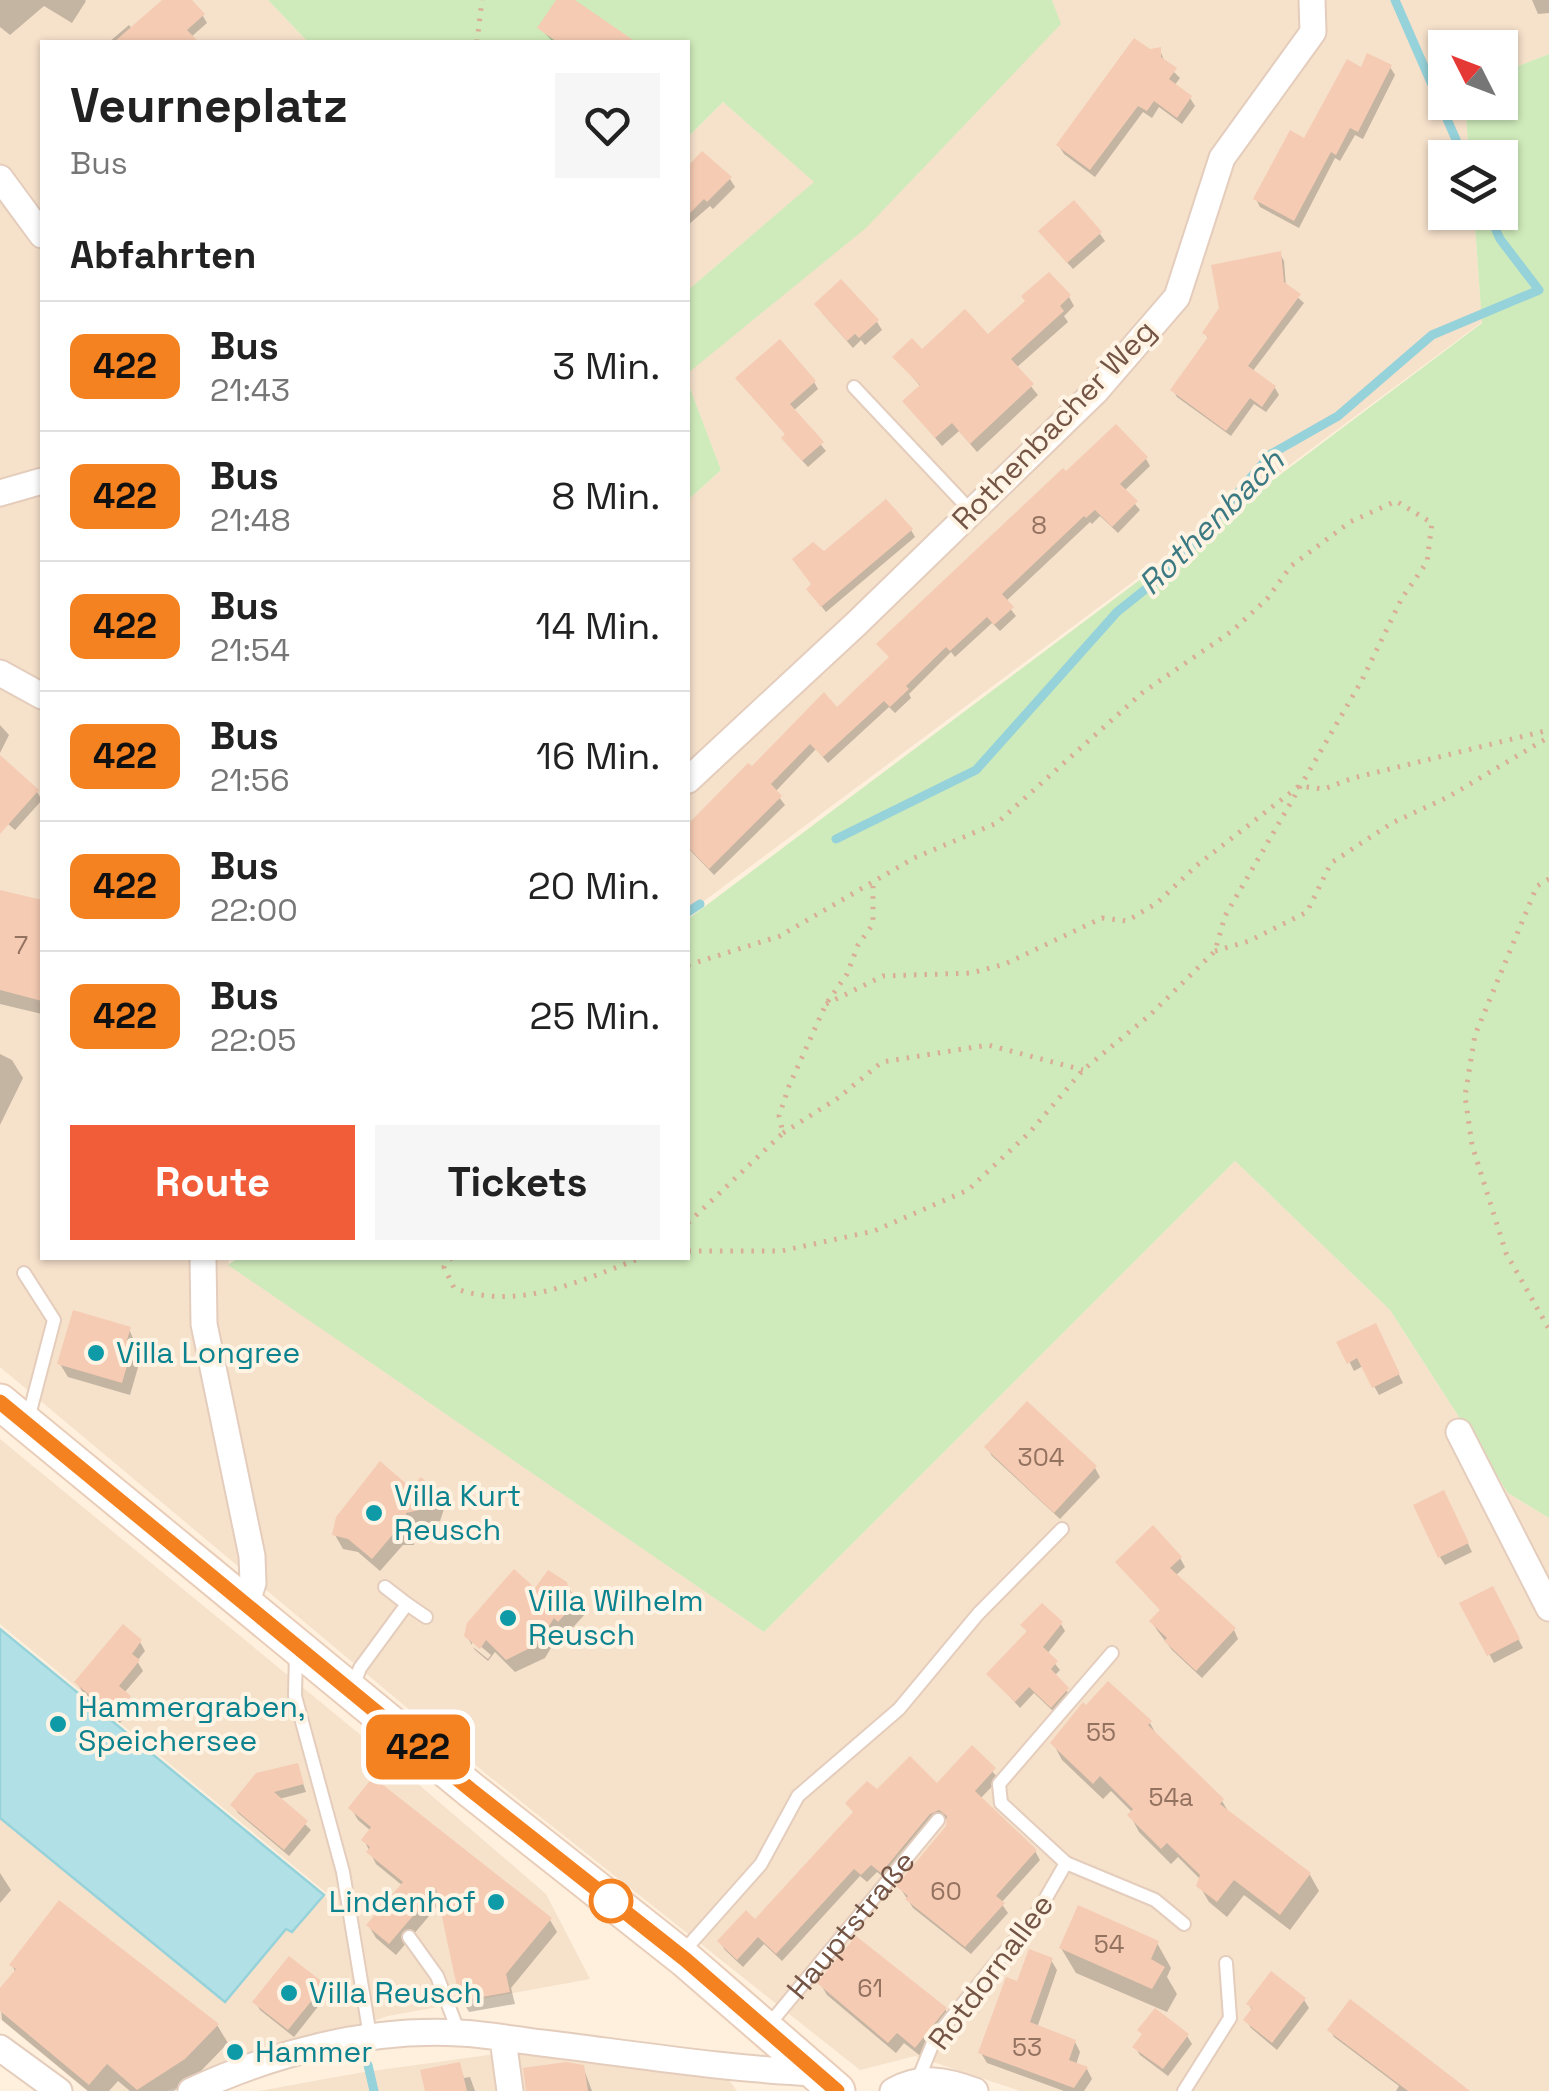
<!DOCTYPE html>
<html lang="de">
<head>
<meta charset="utf-8">
<style>
	body { margin:0; font-family:"Space Grotesk",sans-serif; background:#f6f6f6; color:#222; height:100vh; display:flex; flex-direction:column; font-size:38px; white-space:nowrap }
	* { box-sizing:border-box; margin:0 }
	p { font-size:32px; color:#767676 }
	.icon { flex:none; width:55px; height:55px; fill:none; stroke:currentColor; stroke-width:2; stroke-linecap:round; stroke-linejoin:round }
	.map { position:relative; flex:1; overflow:hidden }
	.drawer { position:absolute; left:40px; top:40px; width:650px; height:1220px; display:flex; flex-direction:column; background:#fff; border-radius:0px; box-shadow:0 2px 8px #0004 }
	.drawer>* { flex:none }
	.badge { padding:0 20px; border-radius:15px; font-size:35px; line-height:65px }
	.needle { width:65px; rotate:312deg }
	.tools { position:absolute; left:1428px; top:30px; display:grid; gap:20px }
	.tools a { display:grid; place-items:center; width:90px; height:90px; border-radius:0px; background:#fff; box-shadow:0 2px 8px #0004; font-size:50px }
	.map>.badge { position:absolute; translate:-50% -50%; box-shadow:0 0 0 5px #fff }
	h2 { padding:0 30px; font-size:38px; line-height:90px }
	.round { display:grid; place-items:center; flex:none; width:105px; height:105px; border-radius:0px; background:#f6f6f6 }
	.head { display:flex; align-items:center; justify-content:space-between; height:170px; padding:0 30px }
	h1 { font-size:48px; font-weight:600; line-height:75px }
	.button { display:flex; gap:20px; margin-top:auto; padding:20px 30px }
	.button a { flex:1; height:115px; border-radius:0px; background:#f15c39; color:#fff; font-size:40px; font-weight:600; line-height:115px; text-align:center }
	.button a+a { background:#f6f6f6; color:#222 }
	ul { padding:0; list-style:none }
	li { display:flex; align-items:center; gap:30px; height:130px; padding:0 30px; border-top:2px solid #e0e0e0 }
	li div { flex:1 }
	li b { display:block; font-size:38px }
	li em { font-style:normal }
	li .badge { min-width:110px; font-weight:700; text-align:center }
	.map>svg:first-child { display:block }
	.residential { fill:#f6e1cb }
	.green { fill:#d0ebbb }
	.water { fill:#b1e1e7; stroke:#96d2da; stroke-width:2.5 }
	.shadow { fill:#0003 }
	.lines { fill:none; stroke-linecap:round; stroke-linejoin:round }
	.stream { stroke:#96d2da; stroke-width:9 }
	.building { fill:#f5cbb3 }
	.service-casing { stroke:#e4cdbc; stroke-width:16 }
	.minor-casing { stroke:#e4cdbc; stroke-width:29 }
	.secondary-casing { stroke:#e9cdb8; stroke-width:39 }
	.path { stroke:#d9ae97; stroke-width:5; stroke-dasharray:2.5 8; stroke-linecap:butt }
	.service { stroke:#fff; stroke-width:12 }
	.minor { stroke:#fff; stroke-width:25 }
	.secondary { stroke:#fff; stroke-width:35 }
	.line-casing { stroke:#fff; stroke-width:22 }
	.line { stroke:#f58220; stroke-width:15 }
	.culture-dot { fill:#0f9aa8; stroke:#fff4e4; stroke-width:4 }
	.stop-dot { fill:#fff; stroke:#f58220; stroke-width:5 }
	.labels { text-anchor:middle; stroke-width:8; stroke-linejoin:round; paint-order:stroke }
	.number-label { font-size:25px; fill:#947260 }
	.street-label { font-size:30px; fill:#745444; stroke:#fff4e4 }
	.culture-label { font-size:30px; fill:#0d838f; stroke:#fff4e4; text-anchor:start }
	.water-label { font-size:32px; font-style:italic; fill:#3b7983; stroke:#fff4e4 }
</style>
</head>
<body>
<div class="map">
<svg width="1549" height="2091" viewBox="0 0 1549 2091">
	<rect width="100%" height="100%" fill="#fef0dd"/>
	<!-- residential -->
	<path class="residential" d="M0,0H268L308,42H42V1258H228L229,1265L764,1632L1235,1161L1390,1310L1508,1493L1549,1518V2091H1020L915,2056L860,2070L485,1773L0,1367Z
		M1052,0H1549V54L1500,73V48H1445V102L1465,103L1469,157L1445,158V212L1474,213L1482,322L700,904L688,918V500L721,470L688,383V373L1060,24Z
		M723,102L815,182L688,290V137Z
		M0,1439L368,1741L546,1894L590,1979L388,2016L166,2091H87L0,2019V1812L292,1932L324,1895L354,1929L329,1895L0,1624Z
		M531,2049L726,2076L737,2091H259L358,2073Z"/>
	<!-- green -->
	<path class="green" d="M268,0H1052L1061,24L866,228L688,373V290L814,182L723,102L688,137V42H308Z
		M1549,54V1518L1508,1493L1390,1310L1235,1161L764,1632L228,1265L238,1258H688V919L1482,323L1474,213L1500,212V158L1469,157L1465,103L1500,102V73Z
		M688,383L721,470L688,500Z"/>
	<!-- water -->
	<path class="water" d="M0,1629L324,1895L292,1932L286,1929L225,2002L0,1818Z"/>
	<!-- shadow -->
	<path class="shadow" d="M0,0H85L86,1L72,23L44,6L10,35L0,27Z
		M165,0H189L203,16L207,23L191,37L195,42H109L129,25L132,29Z
		M560,0H571L620,34L624,42H553L540,28Z
		M1532,0H1549V16V13L1538,14Z
		M1160,50L1165,63L1180,78L1174,86L1190,98L1195,106L1182,124L1159,107L1152,118L1143,112L1095,177L1064,154L1059,146L1150,52Z
		M1390,67L1395,75L1363,139L1355,135L1340,161L1335,158L1299,228L1260,207L1256,199L1305,141Z
		M702,154L730,179L735,187L713,209L710,206L688,225V169Z
		M1100,234L1105,241L1073,269L1046,239Z
		M1280,254L1284,261L1286,287L1304,303L1252,372L1275,388L1279,395L1266,412L1254,404L1231,436L1177,397L1173,390L1209,340L1205,333Z
		M1069,297L1074,306L1064,316L1068,322L1016,368L1038,395L977,452L959,431L942,446L905,402L921,387L896,358L988,338L1028,302Z
		M822,313L877,322L882,330L865,345L861,340L853,348Z
		M814,382L818,389L793,411L826,451L808,467L788,445L787,436L743,386Z
		M1146,459L1150,466L1124,491L1140,510L1118,533L1100,516L1092,524L1090,522L1005,602L1016,616L1000,631L992,623L955,657L951,652L909,694L911,698L895,713L889,707L828,763L816,749L775,792L785,805L714,875L688,848V827L749,766L752,769L837,710L891,659L879,645L1066,475Z
		M911,530L915,537L826,612L813,596L824,554Z
		M0,725L9,735L0,753Z
		M0,782L37,792L42,800L15,830L0,817Z
		M0,892L42,903V1014L0,1004Z
		M0,1054L12,1060L23,1078L0,1125Z
		M129,1329L141,1357L130,1395L68,1377L60,1364Z
		M1379,1334L1403,1383L1379,1395L1363,1366L1354,1371L1340,1343Z
		M1027,1405L1095,1468L1100,1477L1060,1519L992,1456L987,1448Z
		M411,1492L436,1495L444,1509L440,1521L412,1527L414,1545H403L380,1571L358,1552L343,1549L335,1535Z
		M1448,1502L1472,1552L1445,1565L1440,1557Z
		M1180,1558L1185,1567L1175,1576L1234,1630L1238,1639L1202,1678L1172,1650L1157,1630L1152,1622L1162,1612L1118,1562Z
		M565,1583L586,1613L567,1634L562,1629L545,1658L515,1672L495,1652L488,1661L475,1650L473,1647L488,1659L491,1655L472,1639V1645L466,1635L536,1592Z
		M1492,1589L1523,1648L1494,1663L1463,1605Z
		M1061,1624L1065,1631L1047,1654L1060,1670L1054,1676L1071,1696L1056,1714L1034,1693L1020,1708L989,1674L1028,1634L1024,1626Z
		M140,1642L145,1651L137,1661L143,1671L124,1693L134,1706L120,1723L82,1691L77,1683Z
		M1150,1723L1158,1738L1222,1801L1231,1816L1310,1875L1319,1891L1290,1930L1244,1895L1227,1917L1209,1902L1199,1885L1201,1880L1178,1857L1171,1864L1139,1832L1130,1815L1133,1813L1111,1791L1103,1799L1062,1760L1053,1743Z
		M972,1749L999,1779L980,1799L1035,1851L1040,1860L1001,1903L1008,1913L971,1954L913,1908L899,1886L949,1827V1821L945,1818L935,1822L887,1880L877,1872L867,1882L860,1876L782,1961L764,1944L743,1967L725,1950L720,1942L755,1923L877,1793L937,1786Z
		M297,1766L306,1792L279,1799L311,1830L289,1856L238,1813L233,1805Z
		M351,1808L550,1920L557,1932L511,1988L515,2004L469,2012L462,2000L441,1902L396,1955L376,1938L369,1926L403,1886L376,1864L364,1840L371,1831L358,1820Z
		M0,1873L11,1890L0,1903Z
		M1157,1943L1171,1968L1167,1977L1177,1994L1167,2012L1076,1973L1061,1948Z
		M1051,1960L1057,1970L1037,2028L1075,2042L1080,2052L1076,2065L1087,2069L1092,2079L1084,2091H1064L987,2063L981,2053L1018,1984Z
		M12,1965L217,2025L228,2043L195,2077L174,2091H130L118,2081L109,2091H88L2,2020L0,1992L16,1973Z
		M820,1983L945,2009L952,2021L923,2058L904,2043L896,2053L827,1995Z
		M323,1986L328,1994L294,2037L260,2010L255,2002Z
		M1304,2000L1309,2008L1277,2050L1251,2028L1246,2020L1252,2011L1249,2004Z
		M1140,2030L1187,2036L1192,2044L1168,2076L1140,2055L1135,2047L1144,2037Z
		M1330,2030L1463,2091H1396L1399,2086L1334,2037Z
		M459,2065L464,2078L470,2077L475,2091H427Z
		M583,2067L592,2091H528Z"/>
	<g class="lines">
		<!-- stream -->
		<path class="stream" d="M1395,0L1464,158
			M836,839L976,770L1117,612L1177,564L1271,454L1338,416L1432,335L1539,290L1500,239L1488,212
			M688,912L700,904
			M368,2065L374,2091"/>
	</g>
	<!-- building -->
	<path class="building" d="M162,0H192L205,14L187,30L199,42H114Z
		M556,0H575L636,42H557L537,28Z
		M1134,38L1150,49L1161,47V57L1177,68L1169,79L1192,96L1177,118L1154,101L1147,111L1138,106L1090,170L1056,145Z
		M1367,53L1392,65L1358,132L1350,128L1336,155L1331,152L1294,221L1253,199L1290,130L1304,138L1347,59L1361,67Z
		M702,151L732,177L707,202L704,199L688,215V166Z
		M1074,200L1102,232L1067,263L1038,231Z
		M1281,251L1284,282L1301,294L1248,366L1276,386L1262,407L1250,398L1226,431L1170,390L1208,337L1202,333L1219,308L1211,265Z
		M1049,272L1071,295L1060,306L1064,311L1011,359L1034,384L970,444L952,423L935,438L902,401L920,385L892,357L912,338L922,349L965,309L988,334L1025,301L1021,296Z
		M841,279L879,320L859,338L855,334L847,341L814,304Z
		M780,339L816,381L790,404L824,442L802,461L781,438L785,434L735,378Z
		M1116,424L1148,457L1120,484L1138,501L1112,527L1095,510L1086,518L1084,516L1002,594L1014,607L994,625L987,617L950,651L946,647L906,686L909,689L890,707L884,701L823,757L810,744L771,784L782,796L709,869L688,847V824L748,763L752,766L824,692L837,707L889,657L876,644L1063,468L1066,471Z
		M886,499L913,529L821,607L806,589L811,584L792,559L813,542L824,551Z
		M0,755L39,790L0,834Z
		M0,890L42,900V1001L0,990Z
		M73,1310L131,1327L127,1340L134,1342L122,1383L57,1364Z
		M1376,1323L1400,1374L1372,1388L1357,1358L1347,1364L1336,1342Z
		M1027,1401L1097,1466L1054,1513L984,1447Z
		M380,1461L411,1488L421,1477L438,1493L433,1507L406,1513L407,1532H395L372,1559L348,1539L332,1535L336,1517Z
		M1444,1490L1469,1543L1438,1558L1413,1505Z
		M1153,1525L1182,1557L1170,1568L1236,1628L1196,1671L1164,1641L1167,1638L1149,1621L1160,1610L1115,1562Z
		M514,1569L535,1588L548,1570L567,1582L569,1591L580,1598L558,1622L554,1618L538,1644L506,1660L486,1640L480,1649L464,1636L467,1623Z
		M1493,1586L1520,1639L1487,1656L1459,1603Z
		M1042,1603L1063,1622L1043,1647L1058,1661L1051,1669L1069,1688L1051,1708L1029,1687L1015,1702L986,1674L1027,1631L1020,1625Z
		M123,1624L142,1640L132,1654L140,1660L119,1686L131,1696L114,1716L74,1682Z
		M1108,1681L1152,1721L1148,1725L1224,1799L1220,1804L1311,1873L1280,1915L1234,1880L1217,1902L1196,1886L1200,1875L1167,1843L1161,1849L1127,1815L1133,1809L1100,1776L1093,1784L1050,1743L1083,1702L1086,1705Z
		M972,1745L996,1768L975,1791L1037,1850L996,1896L1005,1903L965,1947L905,1899L908,1896L896,1886L946,1826L947,1816L939,1810L930,1814L881,1873L871,1865L861,1875L854,1869L776,1954L758,1937L737,1960L717,1941L746,1910L755,1919L853,1812L845,1803L867,1781L877,1789L910,1756L937,1783Z
		M298,1763L304,1784L274,1792L308,1821L284,1850L230,1805L256,1773Z
		M373,1777L552,1918L506,1974L510,1992L460,2001L436,1889L389,1944L366,1925L403,1882L366,1852L370,1847L361,1840L371,1827L348,1808Z
		M59,1900L219,2024L185,2059L137,2090L107,2064L89,2085L0,2011V1988L16,1969L9,1965Z
		M1078,1905L1159,1941L1151,1959L1165,1967L1152,1989L1059,1948Z
		M856,1936L947,2008L915,2048L897,2033L888,2043L817,1983Z
		M1029,1949L1053,1958L1030,2022L1076,2040L1069,2060L1088,2067L1074,2088L978,2053L1006,1977L1017,1981Z
		M289,1956L325,1984L288,2030L252,2002Z
		M1271,1971L1306,1998L1272,2043L1243,2020L1252,2008L1246,2004Z
		M1350,1999L1408,2043L1470,2091H1408L1327,2030Z
		M1155,2008L1189,2034L1163,2069L1132,2047L1142,2034L1137,2030Z
		M460,2062L467,2091H425L420,2070Z
		M566,2062L584,2065L588,2091H526L523,2068Z"/>
	<g class="lines">
		<defs>
			<g id="service">
				<path d="M854,387L971,511"/>
				<path d="M24,1273L54,1320L28,1419"/>
				<path d="M385,1587L407,1604"/>
				<path d="M296,1652L295,1696L343,1872L370,2036"/>
				<path d="M353,1686L360,1668L407,1604L426,1617"/>
				<path d="M1066,1863L1155,1900L1184,1924"/>
				<path d="M409,1937L437,1976L459,2033"/>
				<path d="M682,1953L761,1864L798,1796L899,1709L978,1614L1062,1529"/>
				<path id="s1" d="M767,2027L938,1820"/>
				<path d="M917,2082L935,2038L1039,1910L1066,1863L1001,1803L999,1784L1112,1653"/>
				<path d="M1184,2091L1230,2018L1226,1963"/>
			</g>
			<path id="minor" d="M0,178L42,235
				M0,493L42,481
				M0,673L42,696
				M688,780L856,624L1096,391L1177,297L1222,158L1313,32L1312,0
				M203,1258L204,1324L252,1556L253,1583L245,1607
				M1459,1432L1549,1608
				M503,2039L510,2091
				M0,2048L59,2091
				M191,2091C273,2053 368,2028 459,2033C486,2034 515,2040 542,2043C634,2054 725,2069 817,2073
				M893,2091C921,2075 946,2080 975,2091"/>
			<path id="secondary" d="M0,1402L471,1790L686,1960L837,2091"/>
		</defs>
		<!-- service casing -->
		<use href="#service" class="service-casing"/>
		<!-- minor casing -->
		<use href="#minor" class="minor-casing"/>
		<!-- secondary casing -->
		<use href="#secondary" class="secondary-casing"/>
		<!-- path -->
		<path class="path" d="M477,42L482,0
			M1549,879L1537,886L1475,1035L1465,1096L1472,1145L1506,1253L1549,1329
			M1215,951L1249,941L1307,912L1331,863L1392,823L1448,797L1549,737
			M688,965L780,936L914,858L997,823L1142,693L1232,631L1267,599L1291,566L1350,522L1396,501L1432,523L1427,562L1402,598L1362,680L1225,916L1215,951L1151,1014L1083,1070L1030,1132L968,1190L874,1231L781,1251H688
			M826,1004L883,976L971,973L1005,964L1102,918L1127,921L1157,903L1196,866L1299,786L1324,789L1353,778L1549,730
			M783,1133L838,1098L882,1062L988,1045L1083,1070
			M688,1223L783,1133L779,1116L789,1086L826,1004L847,974L858,945L873,924V886
			M451,1258L444,1267L454,1288C519,1312 581,1280 641,1258"/>
		<!-- service -->
		<use href="#service" class="service"/>
		<!-- minor -->
		<use href="#minor" class="minor"/>
		<!-- secondary -->
		<use href="#secondary" class="secondary"/>
	</g>
	<g class="lines">
		<defs>
			<path id="line" d="M0,1402L471,1790L686,1960L837,2091"/>
		</defs>
		<!-- line casing -->
		<use href="#line" class="line-casing"/>
		<!-- line -->
		<use href="#line" class="line"/>
	</g>
	<!-- markers -->
	<g class="culture-dot">
		<circle cx="96" cy="1353" r="10"/>
		<circle cx="374" cy="1513" r="10"/>
		<circle cx="508" cy="1618" r="10"/>
		<circle cx="58" cy="1724" r="10"/>
		<circle cx="496" cy="1902" r="10"/>
		<circle cx="289" cy="1993" r="10"/>
		<circle cx="235" cy="2052" r="10"/>
	</g>
	<circle class="stop-dot" cx="611" cy="1901" r="20"/>
	<g class="labels">
		<!-- number labels -->
		<g class="number-label">
			<text x="1039" y="534">8</text>
			<text x="21" y="954">7</text>
			<text x="1041" y="1466">304</text>
			<text x="1101" y="1741">55</text>
			<text x="1171" y="1806">54a</text>
			<text x="946" y="1900">60</text>
			<text x="1109" y="1953">54</text>
			<text x="870" y="1997">61</text>
			<text x="1027" y="2056">53</text>
		</g>
		<!-- street labels -->
		<g class="street-label">
			<text transform="translate(1054 425) rotate(-46)" y="10">Rothenbacher Weg</text>
			<text dy="10" stroke="none"><textPath href="#s1" startOffset="132">Hauptstraße</textPath></text>
			<text transform="translate(991 1972) rotate(-53)" y="10">Rotdornallee</text>
		</g>
		<!-- culture labels -->
		<g class="culture-label">
			<text x="116" y="1363">Villa Longree</text>
			<text x="394" y="1506">Villa Kurt<tspan x="394" dy="34">Reusch</tspan></text>
			<text x="528" y="1611">Villa Wilhelm<tspan x="528" dy="34">Reusch</tspan></text>
			<text x="78" y="1717">Hammergraben,<tspan x="78" dy="34">Speichersee</tspan></text>
			<text x="476" y="1912" text-anchor="end">Lindenhof</text>
			<text x="309" y="2003">Villa Reusch</text>
			<text x="255" y="2062">Hammer</text>
		</g>
		<!-- water labels -->
		<g class="water-label">
			<text transform="translate(1211 522) rotate(-45)" y="11">Rothenbach</text>
		</g>
	</g>
</svg>
<div class="tools">
<a><svg class="needle" viewBox="-14 -14 28 28"><path d="M0-13l5 13h-10z" fill="#e53935"/><path d="M0 13l5-13h-10z" fill="#767676"/></svg></a>
<a><svg class="icon" aria-label="layers" viewBox="0 0 24 24"><path d="M12 4l9 5-9 5-9-5zM3 14l9 5 9-5"/></svg></a>
</div>
<b class="badge" style="left:418px;top:1747px;background:#f58220;color:#111">422</b>
<section class="drawer">
<div class="head"><div><h1>Veurneplatz</h1><p>Bus</p></div><a class="round"><svg class="icon" aria-label="heart" viewBox="0 0 24 24"><path d="M12 20l-8-8c-3-5 5-10 8-4 3-6 11-1 8 4z"/></svg></a></div>
<h2>Abfahrten</h2>
<ul>
<li><span class="badge" style="background:#f58220;color:#111">422</span><div><b>Bus</b><p>21:43</p></div><em>3 Min.</em></li>
<li><span class="badge" style="background:#f58220;color:#111">422</span><div><b>Bus</b><p>21:48</p></div><em>8 Min.</em></li>
<li><span class="badge" style="background:#f58220;color:#111">422</span><div><b>Bus</b><p>21:54</p></div><em>14 Min.</em></li>
<li><span class="badge" style="background:#f58220;color:#111">422</span><div><b>Bus</b><p>21:56</p></div><em>16 Min.</em></li>
<li><span class="badge" style="background:#f58220;color:#111">422</span><div><b>Bus</b><p>22:00</p></div><em>20 Min.</em></li>
<li><span class="badge" style="background:#f58220;color:#111">422</span><div><b>Bus</b><p>22:05</p></div><em>25 Min.</em></li>
</ul>
<div class="button"><a>Route</a><a>Tickets</a></div>
</section>
</div>
</body>
</html>
